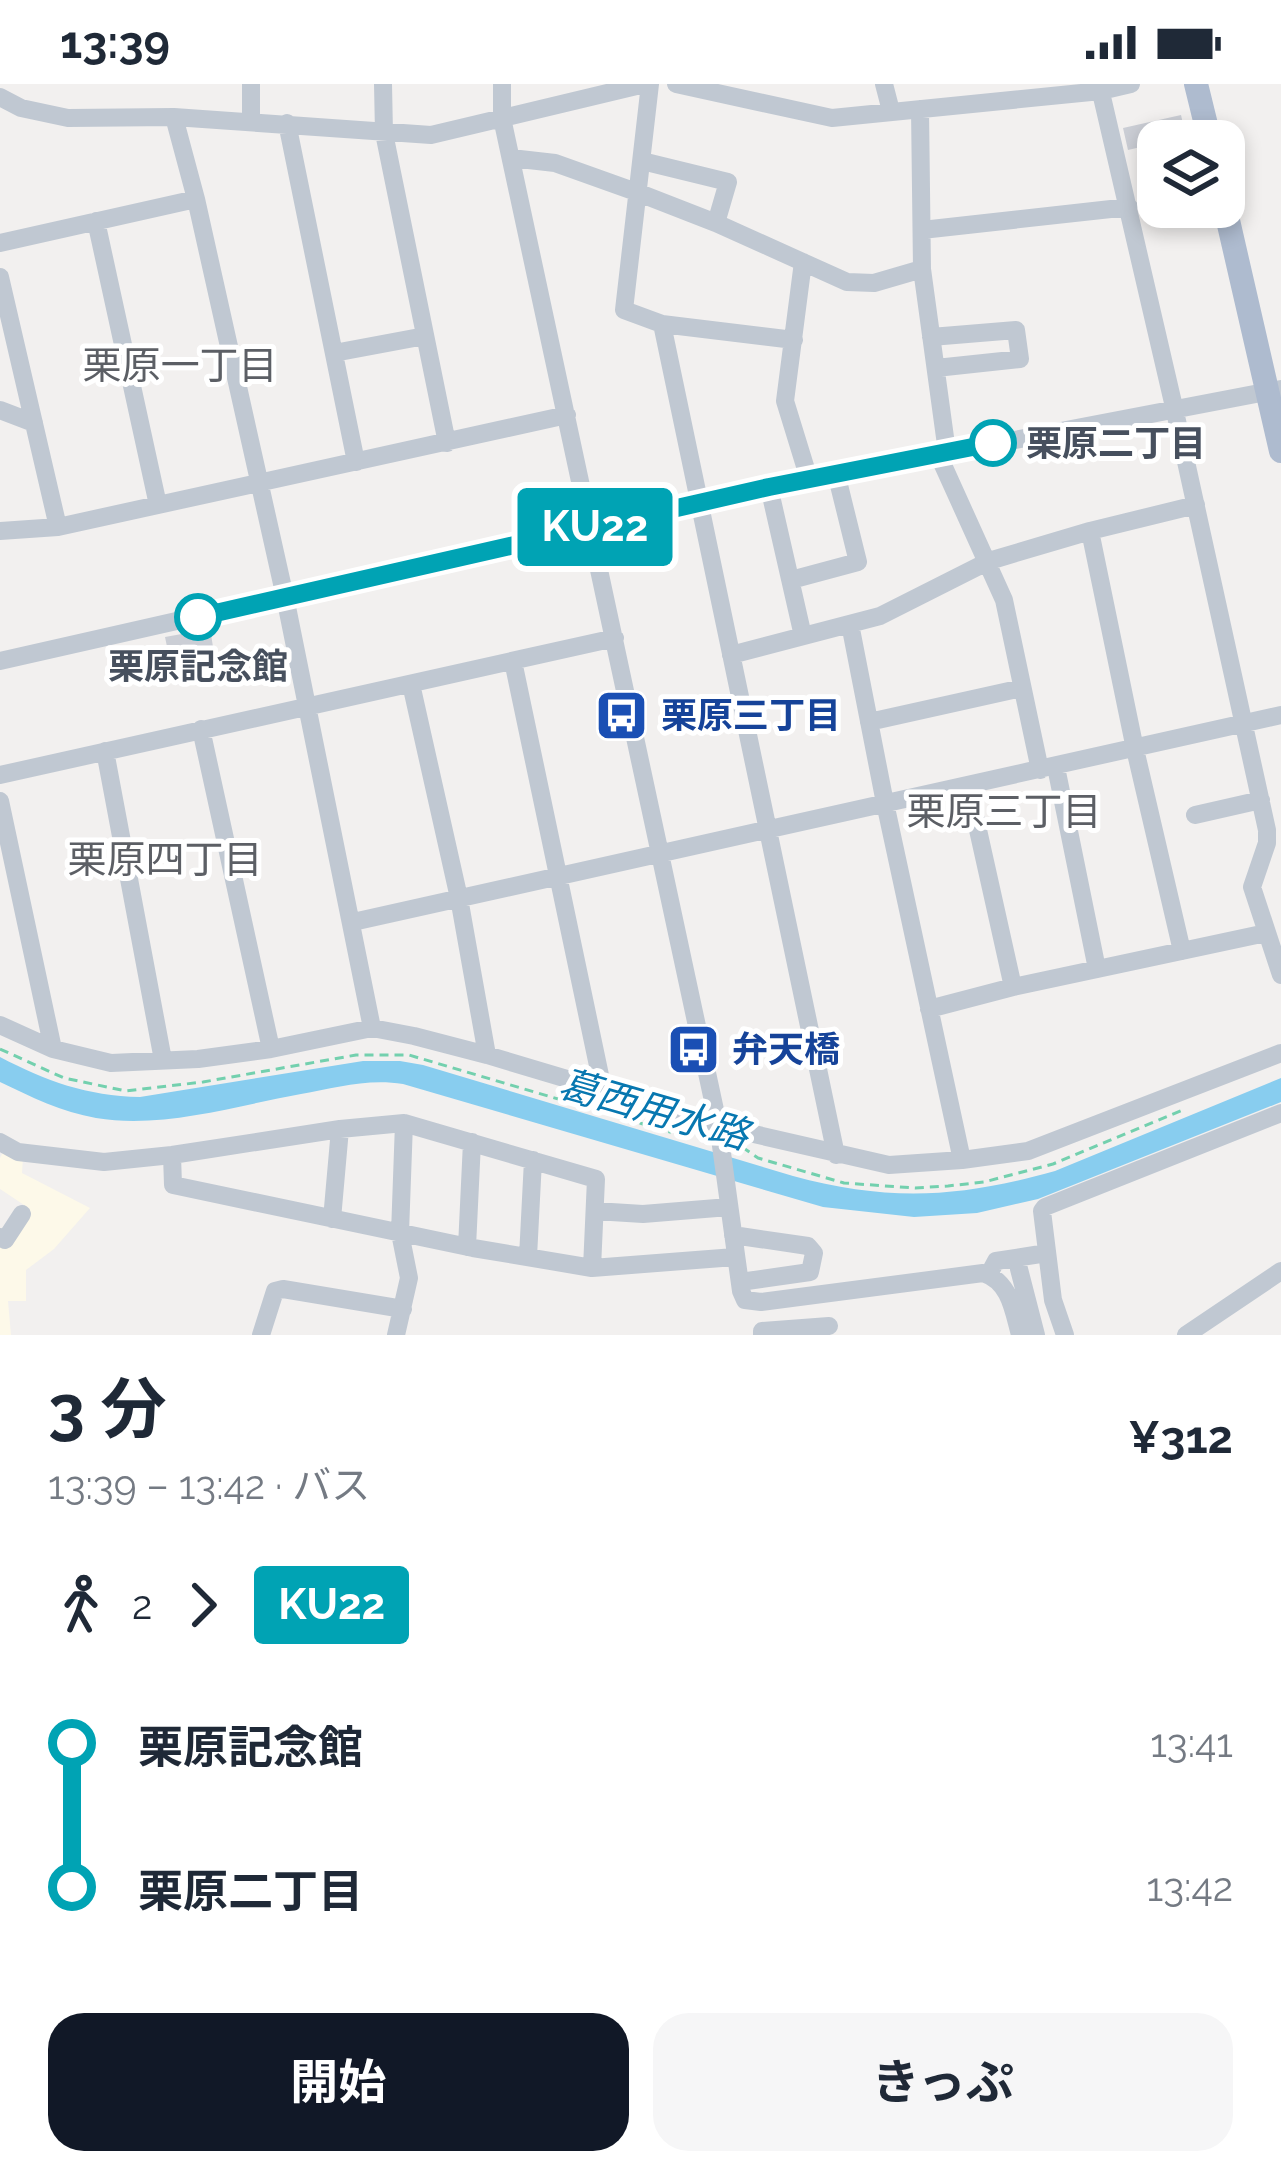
<!DOCTYPE html>
<html lang="ja">
<head>
<meta charset="utf-8">
<style>
	body { margin:0; font-family:Raleway,"Noto Sans JP",sans-serif; background:#f6f6f7; color:#1f2937; height:100vh; display:flex; flex-direction:column; font-size:45px; white-space:nowrap }
	* { box-sizing:border-box; margin:0 }
	p { font-size:39px; color:#747a83 }
	.icon { flex:none; width:66px; height:66px; fill:none; stroke:currentColor; stroke-width:2; stroke-linecap:round; stroke-linejoin:round }
	.map { position:relative; height:1251px; overflow:hidden }
	.details { display:flex; flex-direction:column; background:#fff; flex:1 }
	.details>* { flex:none }
	.badge { padding:0 24px; border-radius:9px; font-size:42px; line-height:78px }
	.controls { position:absolute; left:1137px; top:36px; display:grid; gap:24px }
	.controls a { display:grid; place-items:center; width:108px; height:108px; border-radius:24px; background:#fff; box-shadow:0 6px 18px #0003; font-size:60px }
	.map>.badge { position:absolute; translate:-50% -50%; box-shadow:0 0 0 6px #fff }
	.legs { display:flex; align-items:center; gap:18px; height:132px; padding:0 48px; font-size:39px }
	.legs p { margin-inline-start:auto }
	.head { display:flex; align-items:center; justify-content:space-between; height:204px; padding:0 48px }
	h1 { font-size:66px; font-weight:700; line-height:90px }
	.button { display:flex; gap:24px; margin-top:auto; padding:24px 48px }
	.button a { flex:1; height:138px; border-radius:36px; background:#111827; color:#fff; font-size:48px; font-weight:700; line-height:138px; text-align:center }
	.button a+a { background:#f6f6f7; color:#1f2937 }
	ul { padding:0 48px; list-style:none }
	li { display:flex; align-items:center; gap:42px; height:144px; font-size:45px }
	li i { display:grid; place-items:center; width:18px; height:100%; margin:0 15px; background:currentColor }
	li i::after { content:''; width:30px; height:30px; margin:-15px; border:9px solid; border-radius:50%; background:#fff }
	li p { margin-inline-start:auto }
	li:first-child i { background:linear-gradient(#0000 50%,currentColor 0) }
	li:last-child i { background:linear-gradient(currentColor 50%,#0000 0) }
	.status { display:flex; justify-content:space-between; align-items:center; height:84px; padding:0 60px; background:#fff; direction:ltr }
	.status svg { height:33px; fill:currentColor }
	.map>svg:first-child { display:block }
	.commercial { fill:#fdf9e9 }
	.water { fill:#88cdef }
	.building { fill:#cbced5 }
	.lines { fill:none; stroke-linecap:round; stroke-linejoin:round }
	.path { stroke:#73d0ae; stroke-width:3; stroke-dasharray:9 6; stroke-linecap:butt }
	.minor { stroke:#c0c8d2; stroke-width:18 }
	.major { stroke:#aebbcf; stroke-width:24 }
	.line-1-casing { stroke:#fff; stroke-width:27 }
	.line-1 { stroke:#00a3b4; stroke-width:18 }
	.stop-1-dot { fill:#fff; stroke:#00a3b4; stroke-width:6 }
	.labels { text-anchor:middle; stroke-width:10; stroke-linejoin:round; paint-order:stroke }
	.stop-label { font-size:36px; font-weight:bold; fill:#47505e; stroke:#fff; text-anchor:start }
	.transit-label { font-size:36px; font-weight:bold; fill:#164399; stroke:#fff; text-anchor:start }
	.neighbourhood-label { font-size:39px; fill:#5c5f65; stroke:#fff }
	.water-label { font-size:39px; font-style:italic; fill:#0777b0; stroke:#fff }
</style>
</head>
<body>
<div class="status"><b>13:39</b><svg viewBox="0 0 49 12"><path d="M0 12V9h3v3zM5 12V6h3v6zM10 12V3h3v9zM15 12V0h3v12zM26 1h20v11H26zM47 4h2v5h-2z"/></svg></div>
<div class="map">
<svg width="1281" height="1251" viewBox="0 0 1281 1251">
	<rect width="100%" height="100%" fill="#f2f0ef"/>
	<!-- commercial -->
	<path class="commercial" d="M4,1066L23,1073L22,1089L90,1124L54,1165L26,1186V1217H8L11,1251H0V1160L3,1161L30,1125L0,1105V1074Z"/>
	<!-- water -->
	<path class="water" d="M0,973C46,997 87,1012 140,1013L363,977H400L423,981L793,1092C889,1118 959,1114 1055,1087L1281,994V1018L1038,1115L977,1129L914,1133L823,1123L403,1000C368,994 334,1004 301,1010C235,1022 163,1045 96,1034C62,1028 31,1013 0,998Z"/>
	<!-- building -->
	<path class="building" d="M1181,31L1187,57H1158V59L1128,66L1123,44Z
		M204,546L205,552L211,550L213,563L208,564L210,572L203,573L205,584L196,586L198,596L175,601L165,553Z"/>
	<g class="lines">
		<!-- path -->
		<path class="path" d="M0,965L64,994L126,1007L203,998L356,971H409L670,1048L675,1044
			M742,1063L758,1074L844,1099L915,1104L948,1102L984,1098L1053,1080L1185,1025"/>
		<!-- minor -->
		<path class="minor" d="M383,0L384,49L447,359
			M502,0V34L718,1040L741,1207L745,1216L761,1218L983,1189C1010,1198 1013,1225 1020,1251
			M650,0L624,226L662,240L836,1071
			M676,0L832,34L1101,7L1131,0
			M884,0L891,27
			M1099,0L1174,323L1267,746V759L1252,803L1281,891
			M0,13L21,24L68,34L174,33L431,51L645,0
			M920,25L922,185L947,368
			M174,33L196,115L285,513L372,944
			M251,37V0
			M287,39L356,378
			M511,74L555,79L639,109L716,139L847,198L874,199L922,185
			M642,77L728,98L716,139
			M96,137L158,421
			M922,146L1129,123
			M0,159L196,115
			M803,178L785,317L809,395
			M0,193L58,443
			M662,240L794,256
			M931,253L1016,246L1020,275L936,284
			M334,269L425,252
			M0,326L34,339
			M938,370L1004,516L1040,686
			M769,403L803,552
			M0,447L58,443L567,331
			M1090,447L1135,665L1182,867
			M791,496L858,478L836,389
			M850,540L885,719L962,1076
			M731,571L880,532L989,477L1090,447L1196,421
			M0,577L769,403L1281,305
			M513,577L601,996L600,1006
			M411,600L459,814L487,971
			M869,638L1022,604
			M201,645L271,965
			M105,667L163,976
			M1056,683L1097,885
			M0,691L615,554
			M968,701L1013,903
			M0,717L53,965
			M1195,731L1261,716
			M353,838L1281,631
			M929,925L1013,903L1266,849
			M0,941L53,965L111,979L198,975L271,965L372,944L414,952L487,971L745,1048L889,1081L962,1076L1028,1067L1281,969
			M0,1058L18,1068L104,1078L172,1071L340,1045L404,1039L596,1095L592,1184
			M172,1071L173,1101L473,1164L592,1184L735,1173
			M595,1127L643,1130L729,1123
			M332,1135L340,1045
			M733,1151L808,1162L814,1169L810,1188L740,1198
			M0,1153L5,1156L22,1130
			M467,1163L472,1058
			M528,1173L533,1076
			M1019,1185L1036,1251
			M989,1190L996,1177L1047,1169
			M261,1251L275,1207L283,1205L403,1225
			M396,1251L409,1194L400,1149L404,1039
			M762,1251V1247L829,1242
			M1065,1251L1053,1216L1042,1127L1045,1123L1281,1029
			M1186,1251L1281,1187"/>
		<!-- major -->
		<path class="major" d="M1196,0L1210,57
			M1224,119L1281,367"/>
	</g>
	<g class="lines">
		<defs>
			<path id="line-1" d="M198,533L769,403L993,359"/>
		</defs>
		<!-- line-1 casing -->
		<use href="#line-1" class="line-1-casing"/>
		<!-- line-1 -->
		<use href="#line-1" class="line-1"/>
	</g>
	<!-- icons -->
	<defs>
		<symbol id="bus-square" viewBox="-11 -11 22 22"><rect x="-9" y="-9" width="18" height="18" rx="4" fill="#1a4fb4" stroke="#fff"/><path d="M-5-6H5V4H4V6H2V4H-2V6H-4V4H-5ZM-3.5-4V0h7V-4ZM-3.5 1.2v1.5H-2V1.2ZM2 1.2v1.5H3.5V1.2Z" fill="#fff"/></symbol>
	</defs>
	<g fill-rule="evenodd">
		<use href="#bus-square" x="592" y="602" width="59" height="59"/>
		<use href="#bus-square" x="664" y="936" width="59" height="59"/>
	</g>
	<!-- markers -->
	<g class="stop-1-dot">
		<circle cx="993" cy="359" r="21"/>
		<circle cx="198" cy="533" r="21"/>
	</g>
	<g class="labels">
		<!-- stop labels -->
		<g class="stop-label">
			<text x="1026" y="372">栗原二丁目</text>
			<text x="198" y="595" text-anchor="middle">栗原記念館</text>
		</g>
		<!-- transit labels -->
		<g class="transit-label">
			<text x="661" y="644">栗原三丁目</text>
			<text x="732" y="978">弁天橋</text>
		</g>
		<!-- neighbourhood labels -->
		<g class="neighbourhood-label">
			<text x="180" y="295">栗原一丁目</text>
			<text x="1004" y="741">栗原三丁目</text>
			<text x="165" y="789">栗原四丁目</text>
		</g>
		<!-- water labels -->
		<g class="water-label">
			<text transform="translate(654 1025) rotate(16)" y="14">葛西用水路</text>
		</g>
	</g>
</svg>
<div class="controls">
<a><svg class="icon" aria-label="layers" viewBox="0 0 24 24"><path d="M12 4l9 5-9 5-9-5zM3 14l9 5 9-5"/></svg></a>
</div>
<b class="badge" style="left:595px;top:443px;background:#00a3b4;color:#fff">KU22</b>
</div>
<section class="details">
<div class="head"><div><h1>3 分</h1><p>13:39 – 13:42 · バス</p></div><b>¥312</b></div>
<div class="legs"><svg class="icon" aria-label="walk" viewBox="0 0 24 24"><circle cx="13" cy="4" r="2"/><path d="M13 8l-2 6 4 7M11 14l-3 7M7 12l3-4h3l4 4"/></svg>2<svg class="icon" aria-label="forward" viewBox="0 0 24 24"><path d="M9 5l7 7-7 7"/></svg><b class="badge" style="background:#00a3b4;color:#fff">KU22</b></div>
<ul>
<li><i style="color:#00a3b4"></i><b>栗原記念館</b><p>13:41</p></li>
<li><i style="color:#00a3b4"></i><b>栗原二丁目</b><p>13:42</p></li>
</ul>
<div class="button"><a>開始</a><a>きっぷ</a></div>
</section>
</body>
</html>
